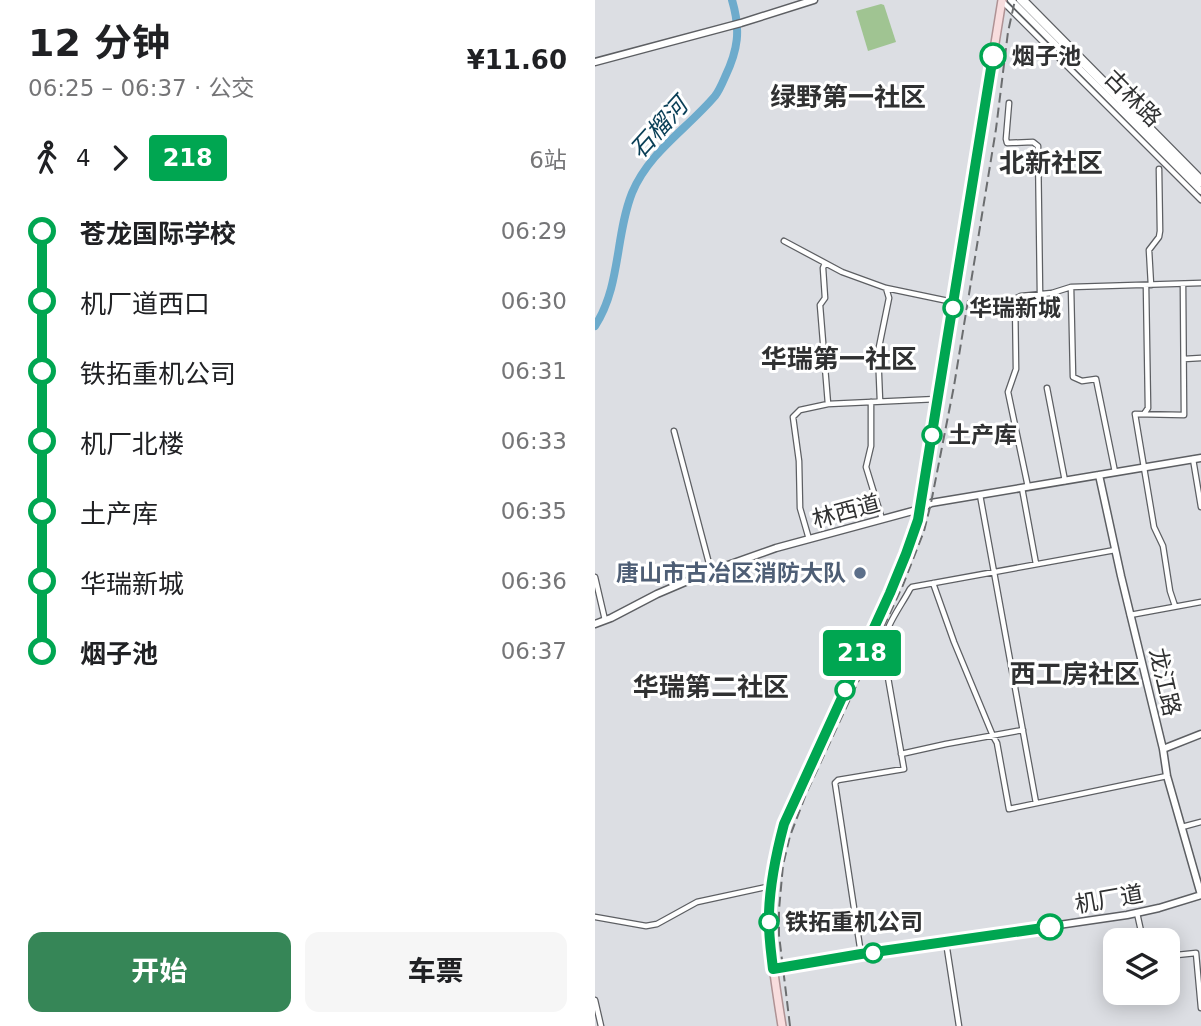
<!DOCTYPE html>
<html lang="zh">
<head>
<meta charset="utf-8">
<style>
	body { margin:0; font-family:"DejaVu Sans","Noto Sans SC",sans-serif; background:#f6f6f6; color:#202124; height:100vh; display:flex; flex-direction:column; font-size:26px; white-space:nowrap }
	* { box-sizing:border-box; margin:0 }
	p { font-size:23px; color:#757577 }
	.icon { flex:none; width:38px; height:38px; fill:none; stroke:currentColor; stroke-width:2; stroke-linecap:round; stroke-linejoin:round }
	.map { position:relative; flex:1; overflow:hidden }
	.panel { display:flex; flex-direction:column; background:#fff; width:595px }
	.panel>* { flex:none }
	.badge { padding:0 14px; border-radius:5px; font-size:24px; line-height:46px }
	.buttons { position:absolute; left:508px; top:928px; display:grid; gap:14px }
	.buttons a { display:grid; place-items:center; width:77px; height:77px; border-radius:14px; background:#fff; box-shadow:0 4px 18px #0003; font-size:35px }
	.map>.badge { position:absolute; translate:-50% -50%; box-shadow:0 0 0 4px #fff }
	.legs { display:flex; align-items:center; gap:10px; height:77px; padding:0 28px; font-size:23px }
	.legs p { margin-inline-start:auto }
	.summary { display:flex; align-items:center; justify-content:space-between; height:119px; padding:0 28px }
	h1 { font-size:38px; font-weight:700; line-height:52px }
	.cta { display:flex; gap:14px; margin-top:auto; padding:14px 28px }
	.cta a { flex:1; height:80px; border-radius:14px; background:#368657; color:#fff; font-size:28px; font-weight:700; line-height:80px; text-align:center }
	.cta a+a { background:#f6f6f6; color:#202124 }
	ul { padding:0 28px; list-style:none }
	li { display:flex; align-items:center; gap:24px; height:70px; font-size:26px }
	li i { display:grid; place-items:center; width:10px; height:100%; margin:0 9px; background:currentColor }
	li i::after { content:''; width:18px; height:18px; margin:-9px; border:5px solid; border-radius:50%; background:#fff }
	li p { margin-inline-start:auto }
	li:first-child i { background:linear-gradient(#0000 50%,currentColor 0) }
	li:last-child i { background:linear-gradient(currentColor 50%,#0000 0) }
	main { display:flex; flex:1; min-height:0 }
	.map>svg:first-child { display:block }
	.green { fill:#a0c492 }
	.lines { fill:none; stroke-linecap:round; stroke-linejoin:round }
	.river { stroke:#6dabcc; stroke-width:8 }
	.street-casing { stroke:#5d5f63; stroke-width:7 }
	.secondary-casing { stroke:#5d5f63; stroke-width:9 }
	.primary-casing { stroke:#af9294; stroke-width:10 }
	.street { stroke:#fff; stroke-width:4.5 }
	.secondary { stroke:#fff; stroke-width:6 }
	.primary { stroke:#f8ddde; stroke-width:7 }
	.rail { stroke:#6b6d6f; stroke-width:2; stroke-dasharray:10 5; stroke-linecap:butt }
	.line-1-casing { stroke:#fff; stroke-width:16 }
	.line-1 { stroke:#00a651; stroke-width:10 }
	.stop-1-dot { fill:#fff; stroke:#00a651; stroke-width:3.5 }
	.service-dot { fill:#5c6f8a; stroke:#fff; stroke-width:2.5 }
	.labels { text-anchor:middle; stroke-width:6; stroke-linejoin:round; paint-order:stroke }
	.stop-label { font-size:23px; font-weight:bold; fill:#303132; stroke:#fff; text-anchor:start }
	.street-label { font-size:23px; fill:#303132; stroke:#fff }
	.service-label { font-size:23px; font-weight:bold; fill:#4e5e75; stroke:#fff; text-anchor:end }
	.water-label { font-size:24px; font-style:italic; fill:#083e56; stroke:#fff }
	.quarter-label { font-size:26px; font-weight:bold; fill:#303132; stroke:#fff }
</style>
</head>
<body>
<main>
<section class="panel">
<div class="summary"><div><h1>12 分钟</h1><p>06:25 – 06:37 · 公交</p></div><b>¥11.60</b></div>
<div class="legs"><svg class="icon" aria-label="walk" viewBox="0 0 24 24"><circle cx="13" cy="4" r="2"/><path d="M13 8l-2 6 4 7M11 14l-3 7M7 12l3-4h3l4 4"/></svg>4<svg class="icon" aria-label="forward" viewBox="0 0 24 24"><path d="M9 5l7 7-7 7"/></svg><b class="badge" style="background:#00a651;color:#fff">218</b><p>6站</p></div>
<ul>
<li><i style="color:#00a651"></i><b>苍龙国际学校</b><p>06:29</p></li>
<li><i style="color:#00a651"></i><span>机厂道西口</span><p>06:30</p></li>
<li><i style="color:#00a651"></i><span>铁拓重机公司</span><p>06:31</p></li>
<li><i style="color:#00a651"></i><span>机厂北楼</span><p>06:33</p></li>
<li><i style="color:#00a651"></i><span>土产库</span><p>06:35</p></li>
<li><i style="color:#00a651"></i><span>华瑞新城</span><p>06:36</p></li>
<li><i style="color:#00a651"></i><b>烟子池</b><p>06:37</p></li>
</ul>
<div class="cta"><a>开始</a><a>车票</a></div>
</section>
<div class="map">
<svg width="606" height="1026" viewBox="0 0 606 1026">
	<rect width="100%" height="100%" fill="#dcdee3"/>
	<!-- green -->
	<path class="green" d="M286,4L289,5L301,42L273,51L261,11Z"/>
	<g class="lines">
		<!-- river -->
		<path class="river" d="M0,326C26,286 20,236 37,193C54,152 92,129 120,96C124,91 127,84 130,77C143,50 146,30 137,0"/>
		<defs>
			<path id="street" d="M430,0L606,178
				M408,2L606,200
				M414,103L411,139L412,143L438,142L443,146L445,294
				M189,241L247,272L291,288L358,302
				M230,263L228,268L230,298L225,305L233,404
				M556,285L554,250L564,237L565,231L564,169
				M476,287L478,377L487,381L501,379L520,472
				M589,359L606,358
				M452,388L470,481
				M285,401L283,352L294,298L291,288
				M276,402V446L271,467L287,519
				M549,414L553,408L551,285
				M79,431L116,571
				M598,459L606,507
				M433,487L413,392L421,369L420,299L426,296L457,293L476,287L606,283
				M427,488L441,564
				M385,495L441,803
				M214,539L205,508L204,461L198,417L205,410L233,404L342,399
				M0,577L10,620
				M338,583L359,642L398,736L402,743L414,809L572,776
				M580,606L575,591L568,546L559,527L540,414L589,415L588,284
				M535,615L606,602
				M306,754L351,744L428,730
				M587,827L606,822
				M542,913L546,931L551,940
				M0,917L51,926L62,924L102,902L176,886
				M351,942L364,1026
				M266,954L240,783L243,780L309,769L288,649C289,627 305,608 315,589L317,587L520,550
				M572,956L601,953L606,1008
				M0,1000L6,1026"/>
			<path id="secondary" d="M416,0L606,191
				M425,0L606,183
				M0,62L146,23L219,0
				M504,475L526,576L568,749L572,776L606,895
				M0,624L16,618L62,594L116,571L181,548L325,509L336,503L606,458
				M568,749L606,734
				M178,969L266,954L532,915L564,908L606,895"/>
			<path id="primary" d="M187,1026C174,945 164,883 197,805C239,710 289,618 323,520L407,0"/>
		</defs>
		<!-- street casing -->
		<use href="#street" class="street-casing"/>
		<!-- secondary casing -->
		<use href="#secondary" class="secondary-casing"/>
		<!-- primary casing -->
		<use href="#primary" class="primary-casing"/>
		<!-- street -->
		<use href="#street" class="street"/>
		<!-- secondary -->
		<use href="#secondary" class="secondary"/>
		<!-- primary -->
		<use href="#primary" class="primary"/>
		<!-- rail -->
		<path class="rail" d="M195,1026L184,935V910L188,865L195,836L211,794L308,585L329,531L336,503L359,386L401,129L413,32L420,0"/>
	</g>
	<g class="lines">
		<defs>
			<path id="line-1" d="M398,56L323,520L311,554L295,593L189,824C181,854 175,882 174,913C173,932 176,951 178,969L266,954L455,927"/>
		</defs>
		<!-- line-1 casing -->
		<use href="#line-1" class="line-1-casing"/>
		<!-- line-1 -->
		<use href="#line-1" class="line-1"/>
	</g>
	<!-- markers -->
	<g class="stop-1-dot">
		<circle cx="398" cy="56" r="12"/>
		<circle cx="358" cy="308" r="9"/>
		<circle cx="337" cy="435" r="9"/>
		<circle cx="250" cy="690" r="9"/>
		<circle cx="174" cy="922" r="9"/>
		<circle cx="455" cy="927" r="12"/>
		<circle cx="278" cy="953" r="9"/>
	</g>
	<circle class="service-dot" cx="265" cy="573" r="7"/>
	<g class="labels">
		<!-- stop labels -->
		<g class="stop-label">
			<text x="417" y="64">烟子池</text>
			<text x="374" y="316">华瑞新城</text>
			<text x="353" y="443">土产库</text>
			<text x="190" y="930">铁拓重机公司</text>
		</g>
		<!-- street labels -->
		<g class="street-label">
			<text transform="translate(538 98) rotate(45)" y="8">古林路</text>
			<text transform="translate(251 511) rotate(-15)" y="8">林西道</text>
			<text transform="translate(570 682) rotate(77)" y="8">龙江路</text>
			<text transform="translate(514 899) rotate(-10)" y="8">机厂道</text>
		</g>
		<!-- service labels -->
		<g class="service-label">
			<text x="251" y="581">唐山市古冶区消防大队</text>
		</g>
		<!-- water labels -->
		<g class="water-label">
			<text transform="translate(64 128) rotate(-48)" y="8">石榴河</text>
		</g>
		<!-- quarter labels -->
		<g class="quarter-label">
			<text x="253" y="106">绿野第一社区</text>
			<text x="456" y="172">北新社区</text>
			<text x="244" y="368">华瑞第一社区</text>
			<text x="480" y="683">西工房社区</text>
			<text x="116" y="696">华瑞第二社区</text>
		</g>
	</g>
</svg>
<div class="buttons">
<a><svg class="icon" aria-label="layers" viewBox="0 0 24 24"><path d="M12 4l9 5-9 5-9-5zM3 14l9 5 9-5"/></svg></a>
</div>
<b class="badge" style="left:267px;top:653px;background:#00a651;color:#fff">218</b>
</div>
</main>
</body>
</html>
